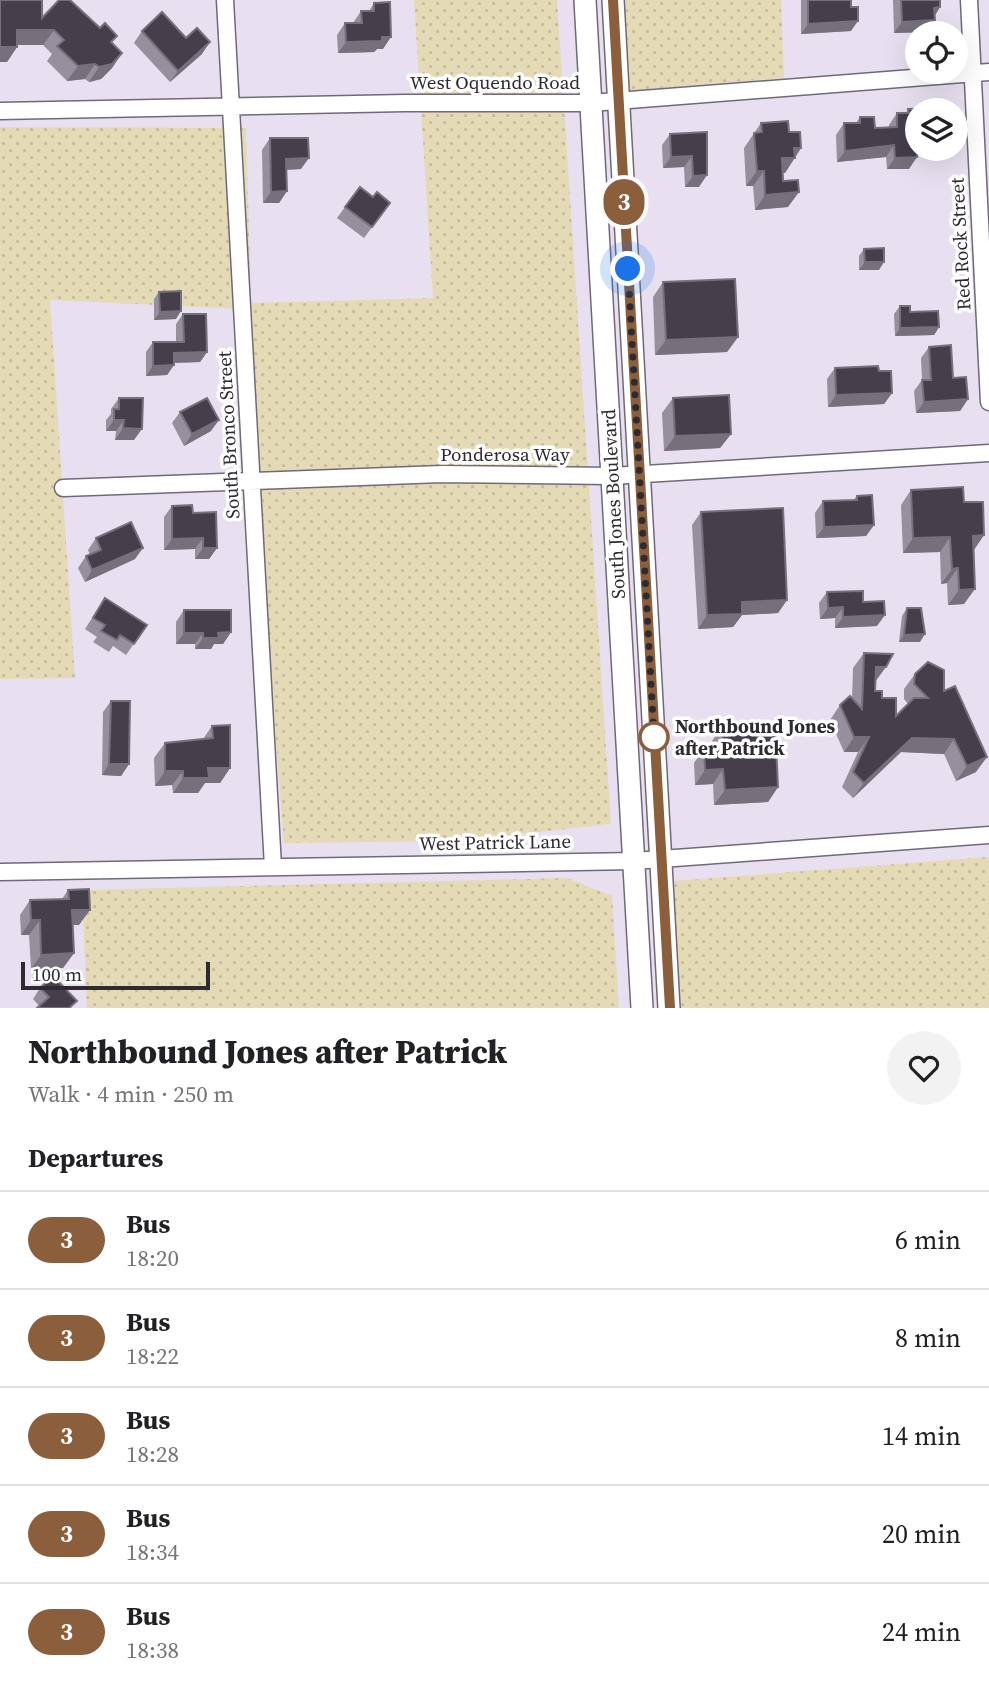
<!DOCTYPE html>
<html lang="en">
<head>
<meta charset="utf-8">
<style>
	body { margin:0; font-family:"Source Serif 4",serif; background:#f2f2f2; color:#202124; height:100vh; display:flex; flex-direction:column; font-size:26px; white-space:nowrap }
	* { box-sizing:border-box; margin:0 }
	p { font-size:23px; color:#757577 }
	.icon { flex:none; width:38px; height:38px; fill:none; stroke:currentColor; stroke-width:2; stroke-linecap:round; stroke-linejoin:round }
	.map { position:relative; height:1008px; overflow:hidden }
	.details { display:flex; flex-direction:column; background:#fff; flex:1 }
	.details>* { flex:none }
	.badge { padding:0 14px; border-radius:23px; font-size:24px; line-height:46px }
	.buttons { position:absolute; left:905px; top:21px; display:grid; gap:14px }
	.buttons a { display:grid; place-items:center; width:63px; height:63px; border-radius:50%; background:#fff; box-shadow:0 7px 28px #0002; font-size:35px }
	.scale { position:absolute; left:21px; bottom:18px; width:189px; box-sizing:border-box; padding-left:7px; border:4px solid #2d2a30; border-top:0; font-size:19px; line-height:24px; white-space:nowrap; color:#2d2a30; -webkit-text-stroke:5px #fff; paint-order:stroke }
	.you { position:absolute; width:35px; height:35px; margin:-18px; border:5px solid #fff; border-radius:50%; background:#1a73e8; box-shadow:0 0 0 10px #1a73e833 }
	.map>.badge { position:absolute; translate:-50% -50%; box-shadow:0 0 0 4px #fff }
	h2 { padding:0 28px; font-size:26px; line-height:63px }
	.round { display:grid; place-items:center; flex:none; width:74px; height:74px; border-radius:37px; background:#f2f2f2 }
	.headline { display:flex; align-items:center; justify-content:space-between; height:119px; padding:0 28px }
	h1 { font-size:33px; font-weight:800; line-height:52px }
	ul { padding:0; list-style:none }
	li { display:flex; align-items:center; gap:21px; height:98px; padding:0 28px; border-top:2px solid #e0e0e0 }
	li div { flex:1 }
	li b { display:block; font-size:26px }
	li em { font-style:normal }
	li .badge { min-width:77px; font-weight:700; text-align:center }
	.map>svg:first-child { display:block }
	.sand { fill:url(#sand-dots) }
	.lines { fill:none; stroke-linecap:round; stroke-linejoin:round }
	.minor-casing { stroke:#706977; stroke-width:19 }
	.major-casing { stroke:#706977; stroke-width:24 }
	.minor { stroke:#fff; stroke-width:16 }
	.major { stroke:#fff; stroke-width:21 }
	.wall { fill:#968f9e }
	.shaded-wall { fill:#766f7c }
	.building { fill:#453e4b; stroke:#766f7c; stroke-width:2 }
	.line-casing { stroke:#fff; stroke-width:16 }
	.line { stroke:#8b5e3c; stroke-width:10 }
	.walk { stroke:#2d2a30; stroke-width:7; stroke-dasharray:0 12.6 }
	.stop-dot { fill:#fff; stroke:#8b5e3c; stroke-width:3.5 }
	.labels { text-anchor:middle; stroke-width:7; stroke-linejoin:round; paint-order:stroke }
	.street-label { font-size:19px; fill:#2d2a30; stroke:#fff }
	.stop-label { font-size:19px; font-weight:bold; fill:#2d2a30; stroke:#fff; text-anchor:start }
</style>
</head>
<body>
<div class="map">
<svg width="989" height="1008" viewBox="0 0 989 1008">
	<defs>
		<pattern id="sand-dots" width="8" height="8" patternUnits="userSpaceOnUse" patternTransform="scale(1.75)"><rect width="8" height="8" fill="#e4dab5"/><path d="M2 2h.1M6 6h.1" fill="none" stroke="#c4bb9c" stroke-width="1.8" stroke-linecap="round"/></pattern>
	</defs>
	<rect width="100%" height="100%" fill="#e8e0f0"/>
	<!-- sand -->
	<path class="sand" d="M414,0H557L611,824L457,841L284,843L242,309L50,300L75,678L0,679V127L246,128L251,303L433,298Z
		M621,0H781L784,78L623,91Z
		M989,857V1008H679L674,881Z
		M567,878L612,896L619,1008H87L82,890Z"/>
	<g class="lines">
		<defs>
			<path id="minor" d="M225,0L273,867
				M969,0L989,402
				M0,111L405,103H591L989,72
				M63,488L442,474L612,476L989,453
				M0,872L634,861L989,835"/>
			<path id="major" d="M585,0L642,1008
				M613,0L669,1008"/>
		</defs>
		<!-- minor casing -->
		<use href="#minor" class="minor-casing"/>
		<!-- major casing -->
		<use href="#major" class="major-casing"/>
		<!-- minor -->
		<use href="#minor" class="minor"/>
		<!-- major -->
		<use href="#major" class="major"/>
	</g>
	<!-- wall -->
	<path class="wall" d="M801,0H851V31L801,34Z
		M893,0H940V7L934,16L927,32L894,33Z
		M374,3L383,49H377L374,52L338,53L337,35L345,23H353L361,11H369Z
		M42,18L112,43L122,53L112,68L101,79L89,82L85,79L67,81L47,61L52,54L43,45H17V47L7,62H0Z
		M142,31L202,54L170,82L134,43Z
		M908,109L917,149H943L942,150H930L927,153L917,154L909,169H887L886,157L837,162L836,135L844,123H856L860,117L875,128H889V125L897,113H906Z
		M761,123L789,132L801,148L785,173H783L788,207L755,210L753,186H746L744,148Z
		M707,132L699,187H685L684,167L663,168L662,145L670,134Z
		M270,138L301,169L286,170L287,191L279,203H263L262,150Z
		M373,197L390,203L364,238L337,218L345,207Z
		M864,249L879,270H859V256Z
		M663,282L738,337L727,352L655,355L653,297Z
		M159,292L176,319L154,320V299Z
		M900,306L910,312L939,327L934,335L895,336L894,314Z
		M183,314L207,352L200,362L174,363V365L167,375L146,376V352L153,342H176V324Z
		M929,347L968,399L960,411L916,413L914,391L922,380L921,358Z
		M835,368L879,371L892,393L884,404L828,407L827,379Z
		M119,398L134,440H115L116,431H106V420L111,414V409Z
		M673,398L731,434L720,448L664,451L662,413Z
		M180,412L211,431L184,446L172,423Z
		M911,490L984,535L973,550L964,604L948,605L947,583L941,584L940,552L903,553L901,505Z
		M857,496L874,525L866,536L816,538L815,513L823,501L853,500Z
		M172,506L193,513L217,548L209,559H195V549L164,550V517Z
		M701,512L787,600L778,613L742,615L733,627L698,629L692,525Z
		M96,538L135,559L85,582L78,568L86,556L90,555L88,550Z
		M827,592L863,602L877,626L835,628V618L820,619L819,603Z
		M105,598L147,625L126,655L113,646L109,652L93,642L97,637L85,629Z
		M907,608L920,642H899L902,616Z
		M184,610L231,632L223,644H214L211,649H195V644H176V622Z
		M864,653L875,682V691L882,698L896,716L908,704L904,699V689L915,674L944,691L976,772L956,781L944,754L901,752L853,798L842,787L858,752H844L830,720L840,705L852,699L853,668Z
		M111,701L129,764L121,776L102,775L103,712Z
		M212,726L230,768L220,783H205L198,793H173L172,785L155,786L154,758L165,743L203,739Z
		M722,726L778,787L768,802L714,805L713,784L695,785L694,763L704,748H712V741Z
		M68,890L79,925H73L74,953L63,968L31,969L29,935H21L20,915L30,900L62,899Z
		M40,988L72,1008L39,1006L33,999Z"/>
	<!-- shaded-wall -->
	<path class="shaded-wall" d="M940,7L933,19L934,8Z
		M935,20L927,32L894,33L902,22Z
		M858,21L851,31L801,34L808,24Z
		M17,30H54L43,45H7Z
		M382,37H391L383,49H377L374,52L338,53L346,42Z
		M210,42L202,54L170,82L178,71Z
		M0,47H17L7,62H0Z
		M122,53L112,68L101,79L89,82L99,67Z
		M95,64L85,79L67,81L78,66Z
		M917,143V149H943L942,150H930L927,153L908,154Z
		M894,145L886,157L837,162L845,151Z
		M794,148H801L785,173H771L782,158Z
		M692,156L684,167L663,168L671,157Z
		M917,157L909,169H887L895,158Z
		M309,158L301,169L278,170L286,159Z
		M757,171H764L753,186H746Z
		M707,175L699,187H685L693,176Z
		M287,191L279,203H263L271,192Z
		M799,192L788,207L755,210L765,195Z
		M865,262H884L879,270H859Z
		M181,311L176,319L154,320L160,312Z
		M939,327L934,335L895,336L900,328Z
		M738,337L727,352L655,355L666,340Z
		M207,352L200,362L167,363L174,353Z
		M174,365L167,375L146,376L153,366Z
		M892,393L884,404L828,407L836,395Z
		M968,399L960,411L916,413L924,402Z
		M114,420H124L116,431H106Z
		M219,420L211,431L184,446L192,434Z
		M123,428L142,429L134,440H115Z
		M731,434L720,448L664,451L675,436Z
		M874,525L866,536L816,538L824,527Z
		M984,535L974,550L962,551L973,536Z
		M950,537L940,552L903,553L913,538Z
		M203,538L195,549L164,550L172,539Z
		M143,548L135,559L85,582L92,570Z
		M203,548H217L209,559H195Z
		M958,568L947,583L941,584L952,569Z
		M975,589L964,604L948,605L959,590Z
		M787,600L778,613L742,615L733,627L698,629L707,615L742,602Z
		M843,607L835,618L820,619L828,608Z
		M885,615L877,626L835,628L843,617Z
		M231,632L223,644H214L211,649H195L203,638L218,633Z
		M184,633H203L195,644H176Z
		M925,634L920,642H899L904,635Z
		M876,667H886L875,682Z
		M854,737H869L858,752H844Z
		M912,738L954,739L944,754L901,752L853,798L864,783Z
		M987,757L976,772L956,781L967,766Z
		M109,764H129L121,776L102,775Z
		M208,768H230L220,783H205L198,793H173L183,778Z
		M723,769L713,784L695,785L705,770Z
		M165,771H183L172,785L155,786Z
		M778,787L768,802L714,805L725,790Z
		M72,910H90L79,925H62Z
		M31,920H40L29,935H21Z
		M74,953L63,968L31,969L41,955Z"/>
	<!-- building -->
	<path class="building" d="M0,0H42V18L59,0H70L100,28L105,23L117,36L111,42L122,53L112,64L99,67L95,64L78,66L57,46L64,40L54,30H17V47H0Z
		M808,0H851V7H858V21L808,24Z
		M901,0H940V7L934,8L935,20L902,22Z
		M390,2L391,37H382V41L346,42L345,23H362L361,11H374V3Z
		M162,12L186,38L197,28L210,42L178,71L142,31Z
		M949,108V110H917V157L895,158L894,145L845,151L844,123H860V117H874L875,128L897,127V113H909L908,109Z
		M788,121L789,132H800L801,148H794L795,158H782L783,181L798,180L799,192L765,195L764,171H757L754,133L762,132L761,123Z
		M707,132V175L693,176L692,156L671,157L670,134Z
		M270,138H308L309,158L286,159L287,191L271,192Z
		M360,187L373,197L377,192L390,203L372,227L345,207Z
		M884,248V262H865L864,249Z
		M735,279L738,337L666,340L663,282Z
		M181,291V311L160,312L159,292Z
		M900,306H910V312L938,311L939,327L900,328Z
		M183,314H206L207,352L174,353V365L153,366V342H184Z
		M951,345L953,378L966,377L968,399L924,402L922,380H931L929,347Z
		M878,366L879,371H891L892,393L836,395L835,368Z
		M729,395L731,434L675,436L673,398Z
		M119,398H143L142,429L123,428L124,420H114V409H119Z
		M207,398L219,420L192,434L180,412Z
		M963,487L964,502H983L984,535L973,536L975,589L959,590L958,568L952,569L950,537L913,538L911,490Z
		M872,495L874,525L824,527L823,501L857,500V496Z
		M192,505L193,513L216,512L217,548H203V538L172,539V506Z
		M783,508L787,600L742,602V614L707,615L701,512Z
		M131,522L143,548L92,570L86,556L101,550L96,538Z
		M863,591V602L884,601L885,615L843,617V607L828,608L827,592Z
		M105,598L147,625L134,644L120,635L117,640L101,631L105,625L93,618Z
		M907,608H921L925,634L904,635Z
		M184,610H231V632L218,633L219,638H203V633H184Z
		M864,653L893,654L886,667H876L875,691H882V698H896V716L914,698H928L914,684L915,674L928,662L944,670V691L955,686L987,757L967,766L954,739L912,738L864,783L853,772L869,737H854L840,705L850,696L862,709Z
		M111,701H130L129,764H109Z
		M775,723L778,787L725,790L723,769L705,770L704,748L723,747L722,726Z
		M230,725V768H208L209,778H183V771H165V743L213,738L212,726Z
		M89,889L90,910H72L74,953L41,955L40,920H31L30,900L69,899L68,890Z
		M53,976L77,1001L69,1008H37L49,997L40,988Z"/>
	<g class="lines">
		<defs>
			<path id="line" d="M613,0L670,1008"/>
		</defs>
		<!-- line casing -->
		<use href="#line" class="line-casing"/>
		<!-- line -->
		<use href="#line" class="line"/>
		<!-- walk -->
		<path class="walk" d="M628,269L654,737"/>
	</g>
	<!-- markers -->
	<circle class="stop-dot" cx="654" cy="737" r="14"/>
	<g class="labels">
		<!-- street labels -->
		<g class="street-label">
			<text x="495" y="89">West Oquendo Road</text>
			<text transform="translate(960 244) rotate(-93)" y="7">Red Rock Street</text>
			<text transform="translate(228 435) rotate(-93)" y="7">South Bronco Street</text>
			<text x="505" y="461">Ponderosa Way</text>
			<text transform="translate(613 504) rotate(-93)" y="7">South Jones Boulevard</text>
			<text transform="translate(495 842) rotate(-1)" y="7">West Patrick Lane</text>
		</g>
		<!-- stop labels -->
		<g class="stop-label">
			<text x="675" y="733">Northbound Jones<tspan x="675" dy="22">after Patrick</tspan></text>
		</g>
	</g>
</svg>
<div class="buttons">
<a><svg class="icon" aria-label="locate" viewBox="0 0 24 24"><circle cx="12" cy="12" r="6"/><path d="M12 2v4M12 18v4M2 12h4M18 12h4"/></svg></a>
<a><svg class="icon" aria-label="layers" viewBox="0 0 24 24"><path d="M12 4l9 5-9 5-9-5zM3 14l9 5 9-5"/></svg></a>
</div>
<div class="scale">100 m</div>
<div class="you" style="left:628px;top:269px"></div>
<b class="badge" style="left:624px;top:202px;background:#8b5e3c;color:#fff">3</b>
</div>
<section class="details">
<div class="headline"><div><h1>Northbound Jones after Patrick</h1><p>Walk · 4 min · 250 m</p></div><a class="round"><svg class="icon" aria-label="heart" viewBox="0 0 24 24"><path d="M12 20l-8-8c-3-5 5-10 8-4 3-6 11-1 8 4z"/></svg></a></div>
<h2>Departures</h2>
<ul>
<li><span class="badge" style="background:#8b5e3c;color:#fff">3</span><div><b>Bus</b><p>18:20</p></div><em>6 min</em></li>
<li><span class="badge" style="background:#8b5e3c;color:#fff">3</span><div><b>Bus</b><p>18:22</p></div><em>8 min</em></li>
<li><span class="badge" style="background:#8b5e3c;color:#fff">3</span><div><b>Bus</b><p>18:28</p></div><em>14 min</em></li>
<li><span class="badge" style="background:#8b5e3c;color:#fff">3</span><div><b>Bus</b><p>18:34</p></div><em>20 min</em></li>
<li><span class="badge" style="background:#8b5e3c;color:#fff">3</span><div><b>Bus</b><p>18:38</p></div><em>24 min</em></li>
</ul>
</section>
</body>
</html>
